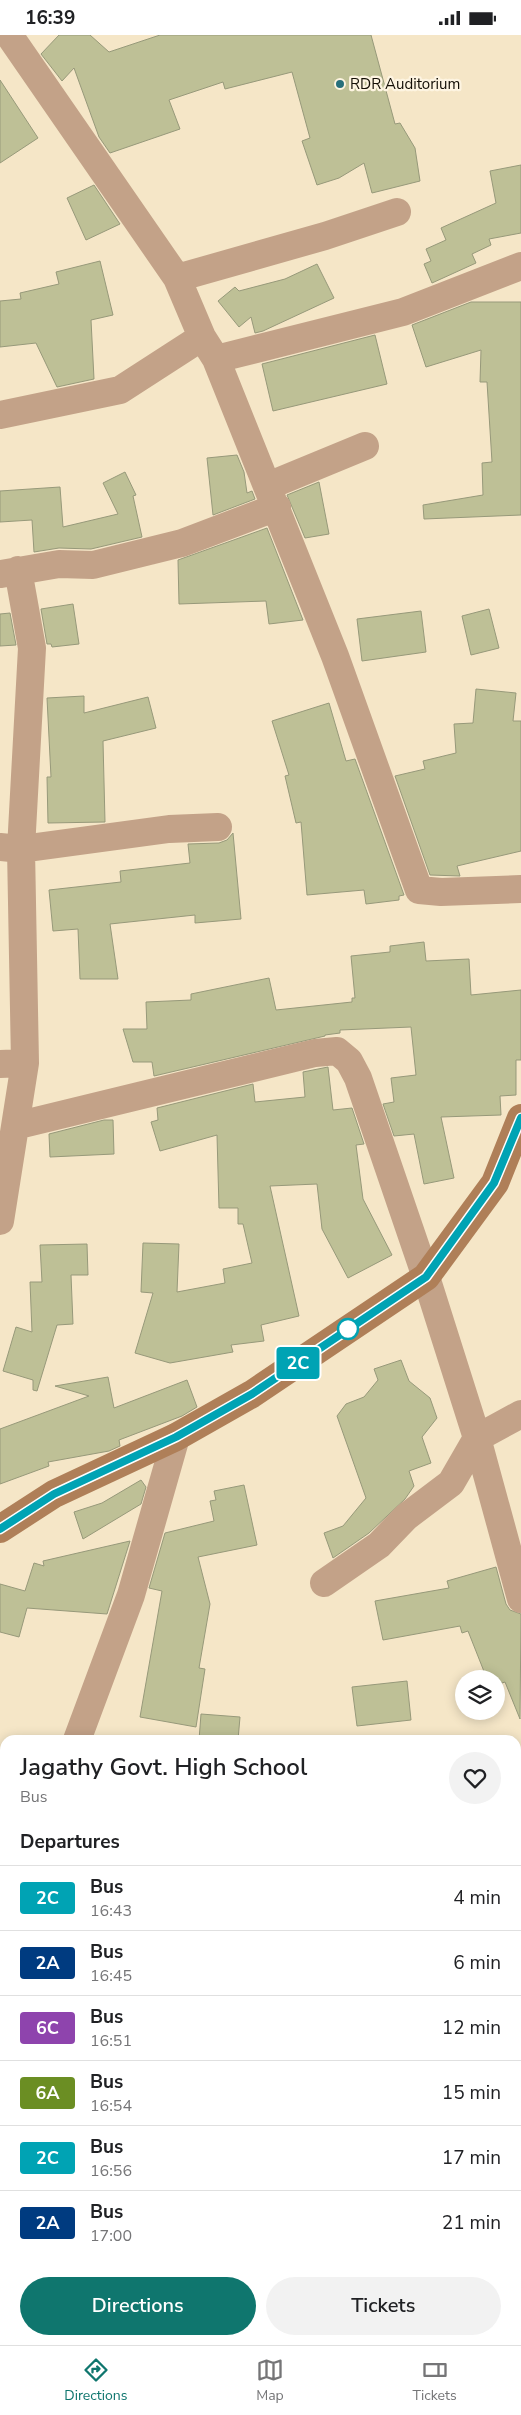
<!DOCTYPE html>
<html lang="en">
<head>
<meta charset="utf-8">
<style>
	body { margin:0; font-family:"Nunito Sans",sans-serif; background:#f2f2f2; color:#202124; height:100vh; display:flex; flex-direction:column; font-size:19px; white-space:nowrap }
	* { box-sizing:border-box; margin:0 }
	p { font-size:16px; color:#757577 }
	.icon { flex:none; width:28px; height:28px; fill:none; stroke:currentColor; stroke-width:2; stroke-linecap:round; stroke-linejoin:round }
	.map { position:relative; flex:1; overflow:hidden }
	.side { position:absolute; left:0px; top:1700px; width:521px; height:610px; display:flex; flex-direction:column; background:#fff; border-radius:15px 15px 0 0; box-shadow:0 2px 12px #0003 }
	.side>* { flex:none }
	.badge { padding:0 10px; border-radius:4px; font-size:18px; line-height:32px }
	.buttons { position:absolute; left:455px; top:1635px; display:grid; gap:10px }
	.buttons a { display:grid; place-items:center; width:50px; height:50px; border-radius:50%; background:#fff; box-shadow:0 2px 12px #0003; font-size:25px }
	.map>.badge { position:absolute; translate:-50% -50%; box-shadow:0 0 0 2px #fff }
	h2 { padding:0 20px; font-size:19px; line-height:45px }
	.round { display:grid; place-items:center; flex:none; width:52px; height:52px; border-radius:26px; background:#f2f2f2 }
	.headline { display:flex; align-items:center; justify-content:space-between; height:85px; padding:0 20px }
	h1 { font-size:24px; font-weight:600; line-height:38px }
	.cta { display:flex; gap:10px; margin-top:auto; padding:10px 20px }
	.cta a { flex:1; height:58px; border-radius:30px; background:#0f766e; color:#fff; font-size:20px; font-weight:600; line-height:58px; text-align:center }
	.cta a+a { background:#f2f2f2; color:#202124 }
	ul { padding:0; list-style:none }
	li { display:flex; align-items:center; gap:15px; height:65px; padding:0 20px; border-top:1px solid #e0e0e0 }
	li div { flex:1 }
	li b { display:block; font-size:19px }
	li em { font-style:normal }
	li .badge { min-width:55px; font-weight:700; text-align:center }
	.status { display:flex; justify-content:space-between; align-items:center; height:35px; padding:0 25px; background:#fff; direction:ltr }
	.status svg { height:14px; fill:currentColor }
	.tab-bar { display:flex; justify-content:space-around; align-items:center; height:70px; border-top:1px solid #e0e0e0; background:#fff; font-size:14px; color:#757577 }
	.tab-bar a { display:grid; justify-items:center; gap:2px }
	.tab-bar .current { color:#0f766e }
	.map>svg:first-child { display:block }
	.building { fill:#bec096; stroke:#97997a }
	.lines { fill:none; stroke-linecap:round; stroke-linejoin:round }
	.street { stroke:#c3a288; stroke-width:28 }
	.secondary { stroke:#af7f58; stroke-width:28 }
	.line-casing { stroke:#fff; stroke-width:11 }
	.line { stroke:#00a3b4; stroke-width:8 }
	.poi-dot { fill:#276f7b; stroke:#fdf4e1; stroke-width:2 }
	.stop-dot { fill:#fff; stroke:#00a3b4; stroke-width:2.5 }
	.labels { text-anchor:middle; stroke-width:4.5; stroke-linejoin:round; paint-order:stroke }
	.poi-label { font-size:15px; fill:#130e05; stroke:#fdf4e1; text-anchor:start }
</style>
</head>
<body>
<div class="status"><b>16:39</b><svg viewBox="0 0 49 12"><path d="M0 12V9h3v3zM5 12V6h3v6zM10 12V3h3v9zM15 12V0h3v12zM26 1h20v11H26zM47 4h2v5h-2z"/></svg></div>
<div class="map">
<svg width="521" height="2310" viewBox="0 0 521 2310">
	<rect width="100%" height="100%" fill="#f5e6c7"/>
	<!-- building -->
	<path class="building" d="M59,0H90L109,17L160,0H371L395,89L400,88L415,113L420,146L372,158L364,128L339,143L317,150L302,106L310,103L292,37L225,54L223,47L169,65L180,94L110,118L99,102L74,33L62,46L41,19Z
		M0,45L38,103L0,128Z
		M521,130V198L489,204L491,210L472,219L476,228L432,248L424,229L431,226L426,214L446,205L441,193L496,168L490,136Z
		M94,150L120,189L86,205L67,163Z
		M100,226L113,280L91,285L94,344L57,352L36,308L0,312V266L21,264L20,258L59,249L56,237Z
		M317,229L334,263L263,296L255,298L251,282L239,292L218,266L235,252L239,256L285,244Z
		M471,267H521V480L424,484L423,470L483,460L482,428L492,427L487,347H480L481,315L426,332L412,290Z
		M375,300L387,349L273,376L262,329Z
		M237,420L244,437L247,458L252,456L255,464L213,480L207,423Z
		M125,437L136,460L133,461L142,502L91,514L59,513L34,517L32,485L0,487V456L60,452L63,492L118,479L103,448Z
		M319,447L329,499L305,503L287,460Z
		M267,493L303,585L269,589L266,566L179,569L178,525Z
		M73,569L79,609L52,612L51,609H47L41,574Z
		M489,574L499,613L471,620L462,581Z
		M421,576L426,617L362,626L357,584Z
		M10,578L16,610L0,611V579Z
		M476,654L516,658L513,686H521V816L457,831L460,841L430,840L395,741L425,734L423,726L456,718L454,689L473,688Z
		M84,661V678L148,662L156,693L103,706L105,787L48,788L47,742H51L47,663Z
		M329,668L346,726L355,724L404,860L399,861V865L366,869L364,855L307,860L301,787L296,788L285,741L289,740L272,686Z
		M233,798L241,884L195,888V880L110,889L118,944H80L78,894L53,896L49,855L121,847L120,836L190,828L188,809L219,808L227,805Z
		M424,907L426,926L469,924L471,960L521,955V1025H516V1060L500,1061L501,1080L441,1082L454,1143L424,1149L414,1099L394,1101L383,1069L394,1067L391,1043L416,1040L411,992L340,995V998L325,1000V1001L154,1041L152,1027H133L123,994H147L146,967L191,965V959L269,943L276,975L352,967V963H355L351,921L390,917V911Z
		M328,1032L333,1075L352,1073L364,1109L356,1110L363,1164L392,1220L348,1243L322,1194L317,1149L270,1151L299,1281L261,1290L264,1306L231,1310L233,1317L170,1328L135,1318L153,1258L141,1257L143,1208L179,1209L177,1257L225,1248L223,1234L252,1228L243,1189H238V1173H219L217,1100L160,1116L151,1087L158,1085L157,1073L253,1049L255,1067L305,1062L303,1037Z
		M104,1085H113L114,1119L50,1122L49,1099Z
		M87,1209L88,1240H71L73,1289L57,1290L37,1356L33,1355V1345L3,1336L16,1292L32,1297L30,1247H42L40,1210Z
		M401,1325L409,1346L430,1363L437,1383L422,1402L431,1428L409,1436L414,1451L405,1464L369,1498L333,1523L324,1498L343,1491L366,1463L337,1381L346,1369L364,1362L378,1345L374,1334Z
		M108,1342L114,1373L187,1345L197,1372L182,1381L119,1405L120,1411L109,1416L48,1427L49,1431L0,1449V1394L89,1361L55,1351Z
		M141,1445L146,1452L141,1469L83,1504L74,1477L102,1468Z
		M244,1450L257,1510L198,1522L210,1569L199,1633L205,1634L196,1692L140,1682L162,1556L149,1553L165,1498L214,1486L210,1466L216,1465L214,1456Z
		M130,1506L107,1579L27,1573L19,1602L0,1597V1549L25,1556L34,1528L44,1531L43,1526Z
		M496,1532L506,1569L510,1575L521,1579L520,1684L505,1647L496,1650V1644H487L468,1596L462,1598L460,1591L383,1605L375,1566L449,1553L447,1546Z
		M407,1646L411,1685L357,1691L352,1652Z
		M201,1679L240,1682L238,1705H199Z"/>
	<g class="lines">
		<!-- street -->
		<path class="street" d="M9,0L177,243L202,302L216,324L335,621L419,855L441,857L521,854
			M177,243L325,201L397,177
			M216,324L403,277L521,231
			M0,380L120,355L202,302
			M268,451L365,411
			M18,535L32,613L21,814L169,794L218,792
			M1,539L59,529L93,530L182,508L277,472
			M0,812L21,814L25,1028L0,1186
			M0,1029L25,1028
			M15,1091L315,1018L337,1016L349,1026L358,1043L426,1242L477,1403L521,1564
			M324,1548L379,1510L406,1482L451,1448L477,1403L521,1379
			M77,1705L131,1560L176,1402
			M516,1761L521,1759
			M0,1939L5,1923
			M0,2202H5
			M195,2310V2305"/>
		<!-- secondary -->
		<path class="secondary" d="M0,1494L54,1459L176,1402L252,1359L426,1242L495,1148L521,1083"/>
	</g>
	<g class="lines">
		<defs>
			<path id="line" d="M0,1494L54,1459L176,1402L252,1359L426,1242L494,1148L521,1083"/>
		</defs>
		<!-- line casing -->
		<use href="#line" class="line-casing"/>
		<!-- line -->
		<use href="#line" class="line"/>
	</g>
	<!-- markers -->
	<circle class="poi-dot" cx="340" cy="49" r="5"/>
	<circle class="stop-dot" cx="348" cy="1294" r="10"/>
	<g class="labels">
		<!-- poi labels -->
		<g class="poi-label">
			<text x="350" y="54">RDR Auditorium</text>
		</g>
	</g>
</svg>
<div class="buttons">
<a><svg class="icon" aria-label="layers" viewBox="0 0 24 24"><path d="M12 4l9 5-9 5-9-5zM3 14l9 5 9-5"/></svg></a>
</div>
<b class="badge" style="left:298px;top:1328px;background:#00a3b4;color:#fff">2C</b>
<section class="side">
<div class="headline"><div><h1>Jagathy Govt. High School</h1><p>Bus</p></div><a class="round"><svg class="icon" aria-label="heart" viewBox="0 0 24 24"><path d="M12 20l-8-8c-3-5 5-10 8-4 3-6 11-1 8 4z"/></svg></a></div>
<h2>Departures</h2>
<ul>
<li><span class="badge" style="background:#00a3b4;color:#fff">2C</span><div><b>Bus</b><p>16:43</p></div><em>4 min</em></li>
<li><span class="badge" style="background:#003b80;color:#fff">2A</span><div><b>Bus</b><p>16:45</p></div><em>6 min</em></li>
<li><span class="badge" style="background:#8e44ad;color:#fff">6C</span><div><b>Bus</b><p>16:51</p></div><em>12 min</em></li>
<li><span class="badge" style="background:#6b8e23;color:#fff">6A</span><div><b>Bus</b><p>16:54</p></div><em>15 min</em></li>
<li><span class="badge" style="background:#00a3b4;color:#fff">2C</span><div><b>Bus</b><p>16:56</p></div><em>17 min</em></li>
<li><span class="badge" style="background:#003b80;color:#fff">2A</span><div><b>Bus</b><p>17:00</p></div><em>21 min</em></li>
</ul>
<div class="cta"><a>Directions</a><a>Tickets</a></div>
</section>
</div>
<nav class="tab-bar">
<a class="current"><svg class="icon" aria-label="directions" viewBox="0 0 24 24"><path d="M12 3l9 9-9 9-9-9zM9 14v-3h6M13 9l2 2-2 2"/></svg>Directions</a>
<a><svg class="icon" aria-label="map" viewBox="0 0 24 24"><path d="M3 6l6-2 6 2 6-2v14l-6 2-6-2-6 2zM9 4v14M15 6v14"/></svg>Map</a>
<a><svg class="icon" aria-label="tickets" viewBox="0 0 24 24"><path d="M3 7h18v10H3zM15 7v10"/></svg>Tickets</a>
</nav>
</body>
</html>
